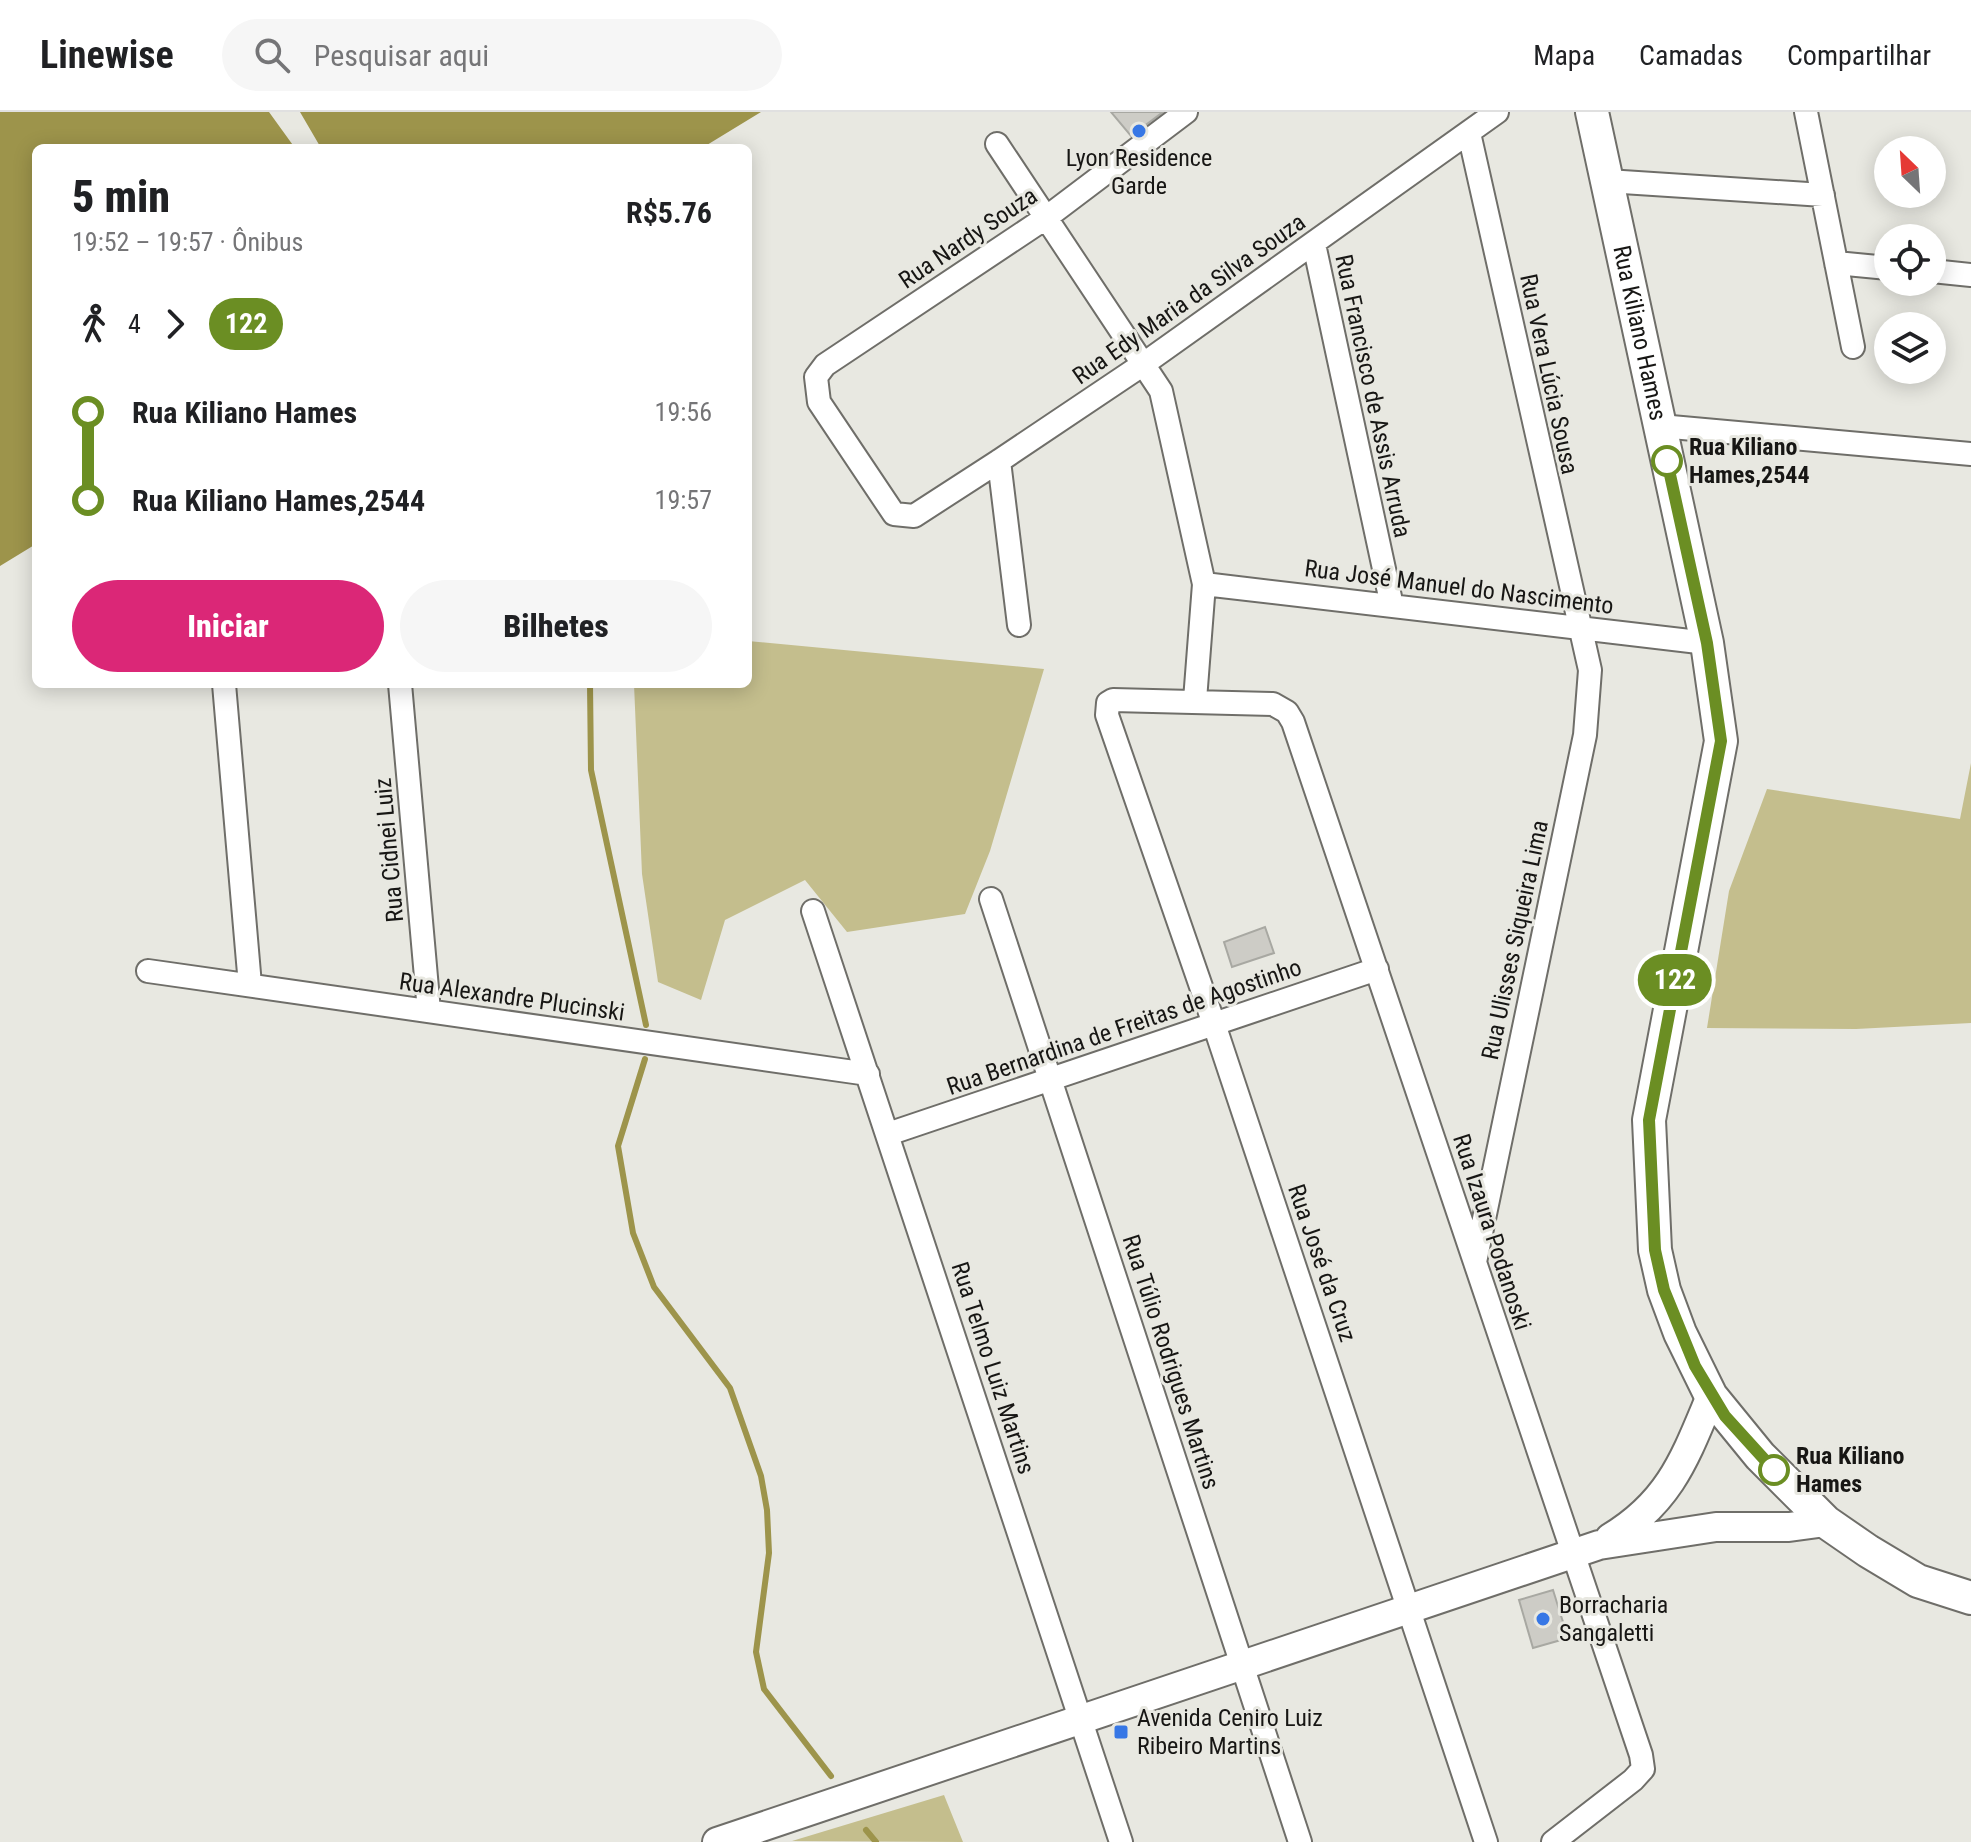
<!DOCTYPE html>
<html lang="pt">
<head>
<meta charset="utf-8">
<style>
	body { margin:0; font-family:"Roboto Condensed",sans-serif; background:#f6f6f6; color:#202124; height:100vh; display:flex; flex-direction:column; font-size:30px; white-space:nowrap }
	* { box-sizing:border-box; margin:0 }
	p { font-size:26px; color:#757577 }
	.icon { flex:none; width:44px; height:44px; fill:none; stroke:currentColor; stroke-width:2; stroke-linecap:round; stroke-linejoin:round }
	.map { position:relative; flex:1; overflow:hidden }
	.side { position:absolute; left:32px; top:32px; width:720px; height:544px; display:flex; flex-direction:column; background:#fff; border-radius:12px; box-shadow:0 4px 20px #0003 }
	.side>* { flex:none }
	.badge { padding:0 16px; border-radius:26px; font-size:28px; line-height:52px }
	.needle { width:52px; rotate:335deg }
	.controls { position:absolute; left:1874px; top:24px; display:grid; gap:16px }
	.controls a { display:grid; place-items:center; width:72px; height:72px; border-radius:50%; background:#fff; box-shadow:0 4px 20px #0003; font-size:40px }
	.map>.badge { position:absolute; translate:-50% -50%; box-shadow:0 0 0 4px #fff }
	.legs { display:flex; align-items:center; gap:12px; height:88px; padding:0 40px; font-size:26px }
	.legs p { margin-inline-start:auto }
	.head { display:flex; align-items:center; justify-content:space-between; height:136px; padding:0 40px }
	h1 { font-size:44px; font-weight:800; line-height:60px }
	.button { display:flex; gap:16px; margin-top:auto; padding:16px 40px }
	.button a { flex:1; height:92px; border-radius:48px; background:#db2777; color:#fff; font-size:32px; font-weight:800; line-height:92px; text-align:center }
	.button a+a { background:#f6f6f6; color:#202124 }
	ul { padding:0 40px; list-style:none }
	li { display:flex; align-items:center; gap:28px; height:88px; font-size:30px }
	li i { display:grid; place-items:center; width:12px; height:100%; margin:0 10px; background:currentColor }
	li i::after { content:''; width:20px; height:20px; margin:-10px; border:6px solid; border-radius:50%; background:#fff }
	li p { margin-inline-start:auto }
	li:first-child i { background:linear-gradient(#0000 50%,currentColor 0) }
	li:last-child i { background:linear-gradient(currentColor 50%,#0000 0) }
	header { display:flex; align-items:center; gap:48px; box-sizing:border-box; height:112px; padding:0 40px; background:#fff; border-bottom:2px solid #e0e0e0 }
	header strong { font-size:38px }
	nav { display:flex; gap:44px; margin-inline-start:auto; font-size:28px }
	.search { width:560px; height:72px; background:#f6f6f6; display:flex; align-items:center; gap:20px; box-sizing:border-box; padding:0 28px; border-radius:44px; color:#757577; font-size:30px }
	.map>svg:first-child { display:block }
	.green { fill:#c4be8d }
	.water { fill:#9d944b }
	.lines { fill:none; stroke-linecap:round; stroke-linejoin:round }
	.stream { stroke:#9d944b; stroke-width:6 }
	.building { fill:#cdccc6; stroke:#a8a8a2; stroke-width:2 }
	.minor-casing { stroke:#6f6e69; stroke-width:26 }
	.tertiary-casing { stroke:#6f6e69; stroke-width:32 }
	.secondary-casing { stroke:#6f6e69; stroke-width:36 }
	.minor { stroke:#fff; stroke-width:22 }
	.tertiary { stroke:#fff; stroke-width:28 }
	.secondary { stroke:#fff; stroke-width:32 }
	.line-1-casing { stroke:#fff; stroke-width:18 }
	.line-1 { stroke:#6b8e23; stroke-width:12 }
	.poi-dot { fill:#3777e5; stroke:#e8e8e1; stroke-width:3 }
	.stop-1-dot { fill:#fff; stroke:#6b8e23; stroke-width:4 }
	.labels { text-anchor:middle; stroke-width:6; stroke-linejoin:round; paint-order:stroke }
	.poi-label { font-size:24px; fill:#171614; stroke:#e8e8e1; text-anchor:start }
	.street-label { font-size:24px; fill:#171614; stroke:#e8e8e1 }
	.stop-label { font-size:24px; font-weight:bold; fill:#171614; stroke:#e8e8e1; text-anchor:start }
</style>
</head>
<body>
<header>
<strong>Linewise</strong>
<div class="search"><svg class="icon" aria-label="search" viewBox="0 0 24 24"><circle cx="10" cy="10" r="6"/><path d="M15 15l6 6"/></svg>Pesquisar aqui</div>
<nav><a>Mapa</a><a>Camadas</a><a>Compartilhar</a></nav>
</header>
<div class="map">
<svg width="1971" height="1730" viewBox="0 0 1971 1730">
	<rect width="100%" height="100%" fill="#e8e8e1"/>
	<!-- green -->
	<path class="green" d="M748,529L1044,557L990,739L965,802L847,820L805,768L725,808L701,888L658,870L642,762L634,572H748Z
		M1971,651V911L1856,917L1707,916L1729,779L1767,677L1960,707Z
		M944,1683L963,1730L792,1729Z"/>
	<!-- water -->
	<path class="water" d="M0,0H269L295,36H36V432L0,454Z
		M300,0H761L702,36H321Z"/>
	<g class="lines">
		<!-- stream -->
		<path class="stream" d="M590,572L591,658L646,913
			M645,947L618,1034L633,1121L654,1175L730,1276L761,1364L767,1398L769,1441L756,1540L764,1577L831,1664
			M866,1718L876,1730"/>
	</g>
	<!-- building -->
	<path class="building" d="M1111,0H1163L1131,24Z
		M1265,815L1274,841L1232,855L1224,830Z
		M1553,1478L1568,1526L1533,1536L1519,1488Z"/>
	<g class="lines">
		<defs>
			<path id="minor" d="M1186,0L1047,105L825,253L816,265L819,290L894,402L914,404L999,349L1145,251L1497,0
				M1806,0L1853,235
				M1469,21L1590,558L1585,623L1475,1150
				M997,32L1161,279L1204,472L1195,588
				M1607,69L1823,83
				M1314,132L1392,494
				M1836,151L1888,156
				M1932,159L1971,163
				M1660,314L1971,342
				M999,349L1019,513
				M1204,472L1707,531
				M224,572L250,873
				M400,572L429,899
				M991,787L1300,1730
				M813,799L1121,1730
				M148,859L868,962
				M888,1022L1377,857
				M1486,1730L1214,912L1107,603L1108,591L1113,588L1273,592L1287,600L1293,610L1641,1643L1643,1657L1633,1668L1553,1730"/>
			<path id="tertiary" d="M1610,1426C1670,1390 1685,1346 1711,1284
				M717,1730L1599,1433L1716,1415H1789L1826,1410"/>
			<g id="secondary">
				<path id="s1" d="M1592,0L1707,531L1721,629L1649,1008L1655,1138L1664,1178L1680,1221L1711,1284L1760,1344L1826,1410L1868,1439L1918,1469L1971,1486"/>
			</g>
		</defs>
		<!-- minor casing -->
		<use href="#minor" class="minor-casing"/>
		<!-- tertiary casing -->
		<use href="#tertiary" class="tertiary-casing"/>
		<!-- secondary casing -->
		<use href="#secondary" class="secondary-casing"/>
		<!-- minor -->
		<use href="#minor" class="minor"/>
		<!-- tertiary -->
		<use href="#tertiary" class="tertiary"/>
		<!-- secondary -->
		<use href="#secondary" class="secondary"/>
	</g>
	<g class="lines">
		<defs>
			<path id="line-1" d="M1667,349L1707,531L1721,629L1649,1008L1655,1138L1664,1178L1695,1254L1725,1304L1774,1358"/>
		</defs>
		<!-- line-1 casing -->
		<use href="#line-1" class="line-1-casing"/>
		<!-- line-1 -->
		<use href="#line-1" class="line-1"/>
	</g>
	<!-- markers -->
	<g class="poi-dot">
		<circle cx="1139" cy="19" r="8"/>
		<circle cx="1543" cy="1507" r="8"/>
		<rect x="1113" y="1612" width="16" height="16" rx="4"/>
	</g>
	<g class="stop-1-dot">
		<circle cx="1667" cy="349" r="14"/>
		<circle cx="1774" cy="1358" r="14"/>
	</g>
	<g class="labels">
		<!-- poi labels -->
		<g class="poi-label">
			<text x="1139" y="54" text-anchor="middle">Lyon Residence<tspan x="1139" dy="28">Garde</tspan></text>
			<text x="1559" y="1501">Borracharia<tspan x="1559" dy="28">Sangaletti</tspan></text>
			<text x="1137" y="1614">Avenida Ceniro Luiz<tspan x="1137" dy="28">Ribeiro Martins</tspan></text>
		</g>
		<!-- street labels -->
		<g class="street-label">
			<text transform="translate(968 126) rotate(-34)" y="8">Rua Nardy Souza</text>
			<text transform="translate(1189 187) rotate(-35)" y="8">Rua Edy Maria da Silva Souza</text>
			<text dy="8" stroke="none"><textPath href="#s1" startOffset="226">Rua Kiliano Hames</textPath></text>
			<text transform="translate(1549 262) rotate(78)" y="8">Rua Vera Lúcia Sousa</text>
			<text transform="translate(1373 284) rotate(78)" y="8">Rua Francisco de Assis Arruda</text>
			<text transform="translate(1459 475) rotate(7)" y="8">Rua José Manuel do Nascimento</text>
			<text transform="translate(389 738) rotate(-95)" y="8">Rua Cidnei Luiz</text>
			<text transform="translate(1515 828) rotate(-78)" y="8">Rua Ulisses Siqueira Lima</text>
			<text transform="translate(512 885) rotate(8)" y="8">Rua Alexandre Plucinski</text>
			<text transform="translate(1124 915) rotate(-19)" y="8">Rua Bernardina de Freitas de Agostinho</text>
			<text transform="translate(1492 1120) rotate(72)" y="8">Rua Izaura Podanoski</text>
			<text transform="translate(1322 1151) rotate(71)" y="8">Rua José da Cruz</text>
			<text transform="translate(1171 1250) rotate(72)" y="8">Rua Túlio Rodrigues Martins</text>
			<text transform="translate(993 1256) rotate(72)" y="8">Rua Telmo Luiz Martins</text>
		</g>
		<!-- stop labels -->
		<g class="stop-label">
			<text x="1689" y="343">Rua Kiliano<tspan x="1689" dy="28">Hames,2544</tspan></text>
			<text x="1796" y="1352">Rua Kiliano<tspan x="1796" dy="28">Hames</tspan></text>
		</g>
	</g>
</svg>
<div class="controls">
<a><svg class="needle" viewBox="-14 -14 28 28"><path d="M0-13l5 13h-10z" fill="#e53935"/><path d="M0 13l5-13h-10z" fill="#757577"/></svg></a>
<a><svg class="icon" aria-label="locate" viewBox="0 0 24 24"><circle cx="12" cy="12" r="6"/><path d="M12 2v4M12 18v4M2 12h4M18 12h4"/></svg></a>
<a><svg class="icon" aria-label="layers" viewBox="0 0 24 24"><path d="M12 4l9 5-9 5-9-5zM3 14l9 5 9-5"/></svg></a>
</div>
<b class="badge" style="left:1675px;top:868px;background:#6b8e23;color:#fff">122</b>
<section class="side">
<div class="head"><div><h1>5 min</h1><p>19:52 – 19:57 · Ônibus</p></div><b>R$5.76</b></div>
<div class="legs"><svg class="icon" aria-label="walk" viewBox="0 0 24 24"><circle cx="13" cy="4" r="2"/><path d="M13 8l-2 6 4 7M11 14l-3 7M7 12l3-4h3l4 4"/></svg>4<svg class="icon" aria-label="forward" viewBox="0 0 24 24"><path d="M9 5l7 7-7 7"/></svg><b class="badge" style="background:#6b8e23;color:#fff">122</b></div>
<ul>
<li><i style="color:#6b8e23"></i><b>Rua Kiliano Hames</b><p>19:56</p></li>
<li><i style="color:#6b8e23"></i><b>Rua Kiliano Hames,2544</b><p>19:57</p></li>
</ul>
<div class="button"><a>Iniciar</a><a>Bilhetes</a></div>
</section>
</div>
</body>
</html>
